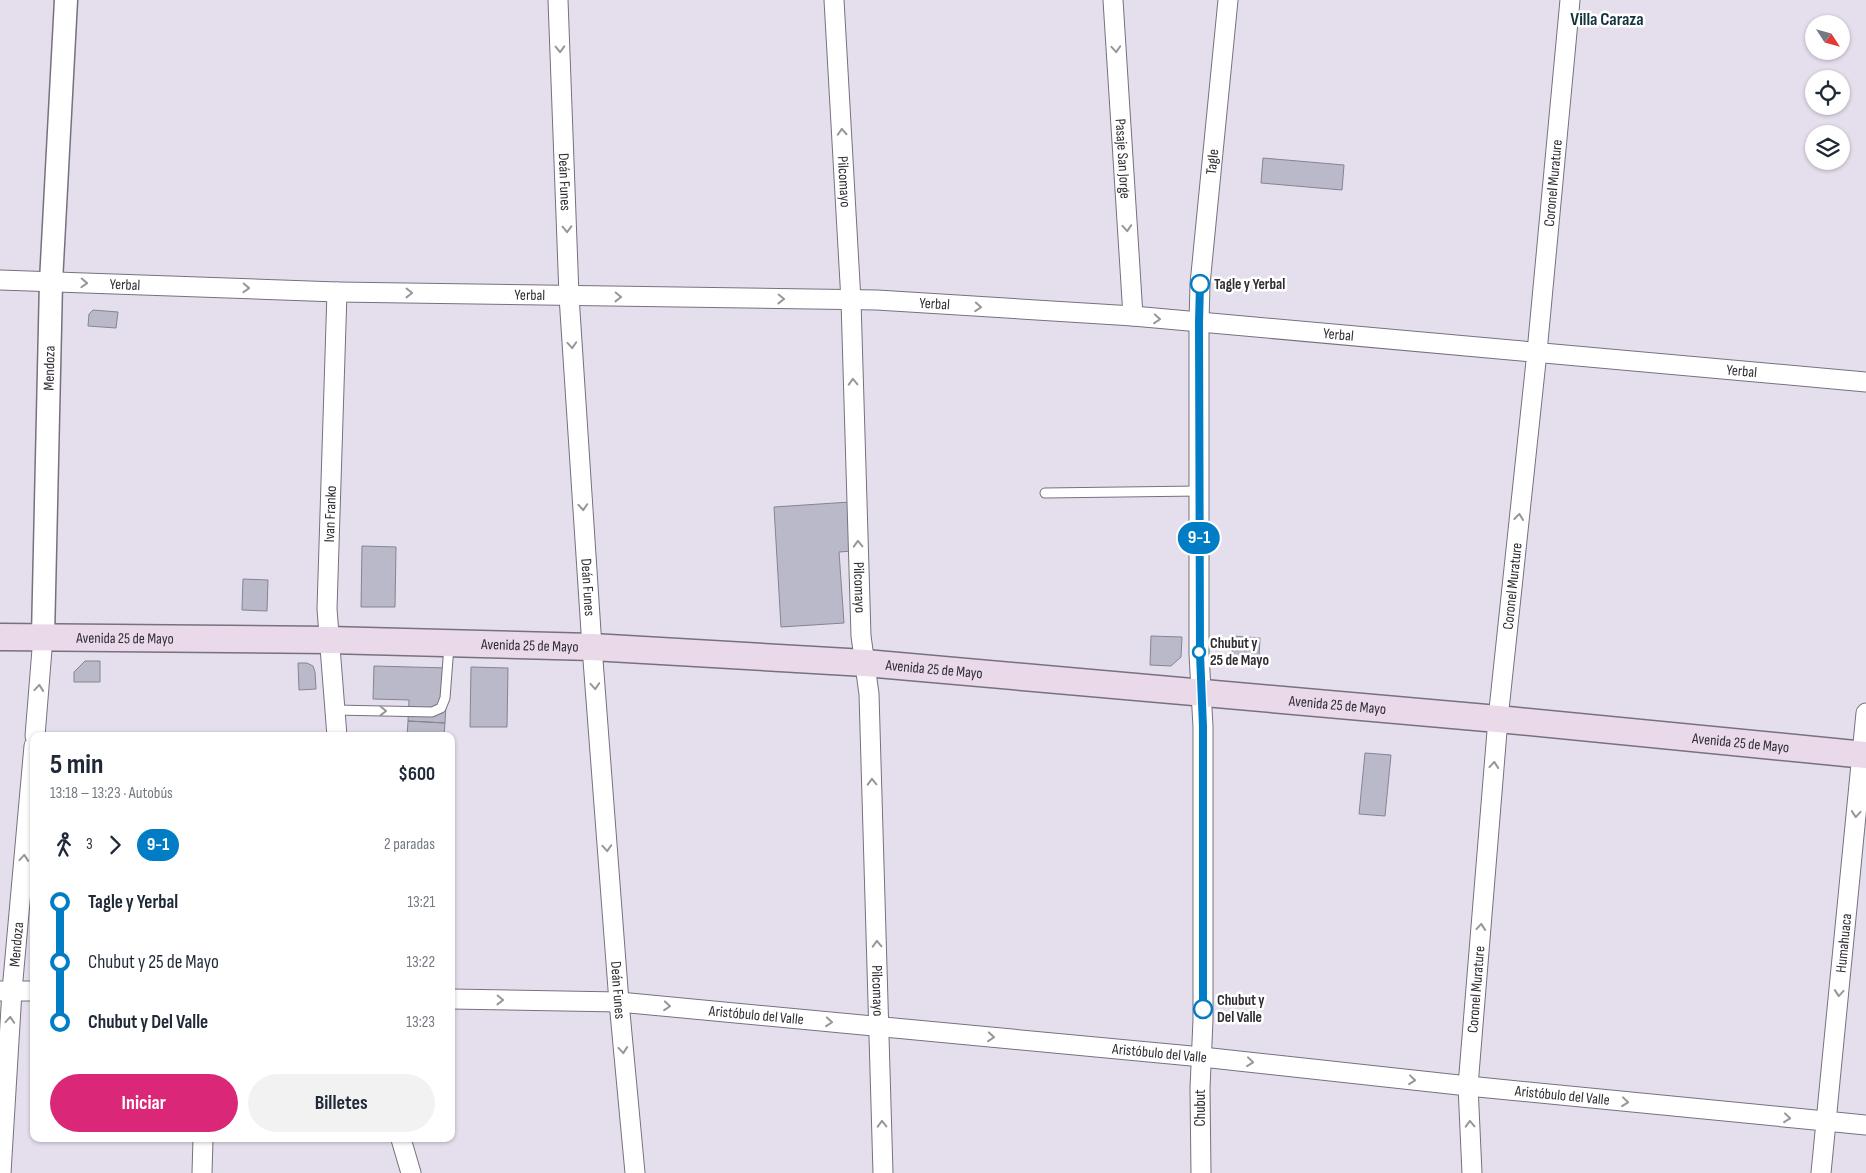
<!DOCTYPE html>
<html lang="es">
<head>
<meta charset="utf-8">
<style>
	body { margin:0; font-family:"Sofia Sans Condensed",sans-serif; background:#f2f2f3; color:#1f2937; height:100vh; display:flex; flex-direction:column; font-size:19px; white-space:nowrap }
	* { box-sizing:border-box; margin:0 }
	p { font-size:16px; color:#747a83 }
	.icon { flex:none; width:28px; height:28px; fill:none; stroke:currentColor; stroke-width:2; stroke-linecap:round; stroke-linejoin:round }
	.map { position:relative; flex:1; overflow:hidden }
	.details { position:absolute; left:30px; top:732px; width:425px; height:410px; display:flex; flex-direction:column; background:#fff; border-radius:10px; box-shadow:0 1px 4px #0004 }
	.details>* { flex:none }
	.badge { padding:0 10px; border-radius:16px; font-size:18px; line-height:32px }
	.needle { width:32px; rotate:126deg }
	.buttons { position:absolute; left:1805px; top:15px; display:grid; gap:10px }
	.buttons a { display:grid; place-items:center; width:45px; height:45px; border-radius:50%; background:#fff; box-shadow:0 1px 4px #0004; font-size:25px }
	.map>.badge { position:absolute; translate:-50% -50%; box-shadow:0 0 0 2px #fff }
	.legs { display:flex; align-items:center; gap:8px; height:55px; padding:0 20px; font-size:16px }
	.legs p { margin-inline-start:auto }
	.summary { display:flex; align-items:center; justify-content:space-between; height:85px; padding:0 20px }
	h1 { font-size:28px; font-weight:700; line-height:38px }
	.button { display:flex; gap:10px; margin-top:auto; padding:10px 20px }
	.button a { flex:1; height:58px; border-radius:30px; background:#db2777; color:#fff; font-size:20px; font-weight:700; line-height:58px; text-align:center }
	.button a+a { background:#f2f2f3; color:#1f2937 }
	ul { padding:0 20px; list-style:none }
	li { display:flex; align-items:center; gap:18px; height:60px; font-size:19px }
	li i { display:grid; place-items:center; width:8px; height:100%; margin:0 6px; background:currentColor }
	li i::after { content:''; width:12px; height:12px; margin:-6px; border:4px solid; border-radius:50%; background:#fff }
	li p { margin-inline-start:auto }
	li:first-child i { background:linear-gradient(#0000 50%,currentColor 0) }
	li:last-child i { background:linear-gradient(currentColor 50%,#0000 0) }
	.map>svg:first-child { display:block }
	.building { fill:#bab9c9; stroke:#858492 }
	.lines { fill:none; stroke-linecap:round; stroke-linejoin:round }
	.service-casing { stroke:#77717e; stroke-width:11 }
	.minor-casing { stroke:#77717e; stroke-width:21 }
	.tertiary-casing { stroke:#77717e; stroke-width:25 }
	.secondary-casing { stroke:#77717e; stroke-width:29 }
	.service { stroke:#fff; stroke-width:9 }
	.minor { stroke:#fff; stroke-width:19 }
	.tertiary { stroke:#fff; stroke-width:22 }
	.secondary { stroke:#e9d9e9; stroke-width:26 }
	.oneway { stroke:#989699 }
	.line-1-casing { stroke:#fff; stroke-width:11 }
	.line-1 { stroke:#007dc5; stroke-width:8 }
	.stop-1-dot { fill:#fff; stroke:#007dc5; stroke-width:2.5 }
	.labels { text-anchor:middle; stroke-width:5; stroke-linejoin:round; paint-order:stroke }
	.street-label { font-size:15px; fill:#302d33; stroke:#fff }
	.stop-label { font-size:15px; font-weight:bold; fill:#302d33; stroke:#fff; text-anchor:start }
	.quarter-label { font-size:18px; font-weight:bold; fill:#13343b; stroke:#fff }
</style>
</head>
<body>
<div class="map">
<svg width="1866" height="1173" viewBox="0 0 1866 1173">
	<rect width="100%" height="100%" fill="#e5deed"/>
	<!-- building -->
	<path class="building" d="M1263,158L1344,165L1342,190L1261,183Z
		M93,310L118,312L116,328L88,326L89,314Z
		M850,502L852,551L839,552L844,623L781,627L774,507Z
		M362,546L396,547L395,607H361Z
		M243,579L268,580L267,611L242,610Z
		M1151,636L1182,637L1181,657L1171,666L1150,665Z
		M1233,636L1260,638L1259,658L1232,657Z
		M85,661H100V682H74V672Z
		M298,663H307L313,666L315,672L316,689L299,690Z
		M374,666L448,668L445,723L408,721L409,700L373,699Z
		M471,667L508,668L507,727H470Z
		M408,721L445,723L444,736H407Z
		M1365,753L1391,755L1385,816L1359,814Z"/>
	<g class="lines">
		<defs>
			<path id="service" d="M1045,493L1199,491
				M335,710L432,712L441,708L445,698L449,646"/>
			<g id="minor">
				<path id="s1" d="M558,0L569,296L592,647L619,1002L635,1173"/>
				<path id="s2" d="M834,0L851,301L861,636L869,694L883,1173"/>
				<path id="s3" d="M1113,0L1133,316"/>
				<path id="s4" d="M0,280L337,292L877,300L1133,316L1866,382"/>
				<path d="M337,292L327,609L337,736"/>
				<path d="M35,736L43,637"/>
				<path d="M1,991H34"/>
				<path id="s5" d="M451,999L619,1002L1202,1057L1468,1086L1866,1125"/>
				<path d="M401,1139L411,1173"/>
				<path id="s6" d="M1,1173L12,991L34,746"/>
				<path d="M202,1173L203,1139"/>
				<path id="s7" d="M1201,1173L1200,1088L1203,1020V727L1199,654V322L1200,284L1228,0"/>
				<path id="s8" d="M1472,1173L1468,1086L1498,719L1537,352L1570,0"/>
				<path id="s9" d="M1821,1173L1866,713"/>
			</g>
			<g id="tertiary">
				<path id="s10" d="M43,637L51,282L66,0"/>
			</g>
			<g id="secondary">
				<path id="s11" d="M0,637L329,640L592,647L865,663L1498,719L1866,755"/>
			</g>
		</defs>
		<!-- service casing -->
		<use href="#service" class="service-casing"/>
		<!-- minor casing -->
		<use href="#minor" class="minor-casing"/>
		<!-- tertiary casing -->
		<use href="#tertiary" class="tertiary-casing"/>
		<!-- secondary casing -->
		<use href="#secondary" class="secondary-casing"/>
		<!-- service -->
		<use href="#service" class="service"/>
		<!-- minor -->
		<use href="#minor" class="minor"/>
		<!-- tertiary -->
		<use href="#tertiary" class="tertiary"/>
		<!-- secondary -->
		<use href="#secondary" class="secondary"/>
	</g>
	<!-- one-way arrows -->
	<defs><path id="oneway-chevron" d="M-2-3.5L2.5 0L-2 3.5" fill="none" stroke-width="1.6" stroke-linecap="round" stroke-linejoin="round" transform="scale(1.25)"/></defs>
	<g class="oneway">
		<use href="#oneway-chevron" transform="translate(560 49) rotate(88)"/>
		<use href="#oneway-chevron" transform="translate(1116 49) rotate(86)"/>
		<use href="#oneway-chevron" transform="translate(842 132) rotate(-93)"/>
		<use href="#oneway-chevron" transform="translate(1127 228) rotate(86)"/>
		<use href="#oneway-chevron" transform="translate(567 229) rotate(88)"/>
		<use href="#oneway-chevron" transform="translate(84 283) rotate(2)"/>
		<use href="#oneway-chevron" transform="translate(246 288) rotate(2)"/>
		<use href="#oneway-chevron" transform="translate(409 293) rotate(1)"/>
		<use href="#oneway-chevron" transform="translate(618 297) rotate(1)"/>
		<use href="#oneway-chevron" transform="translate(781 299) rotate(1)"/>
		<use href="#oneway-chevron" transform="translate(978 307) rotate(4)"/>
		<use href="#oneway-chevron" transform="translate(1157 319) rotate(5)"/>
		<use href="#oneway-chevron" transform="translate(572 345) rotate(86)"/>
		<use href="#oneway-chevron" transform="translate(853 382) rotate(-92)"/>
		<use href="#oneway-chevron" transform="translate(583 507) rotate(86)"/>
		<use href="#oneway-chevron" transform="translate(1519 517) rotate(-84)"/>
		<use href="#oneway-chevron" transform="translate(858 544) rotate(-92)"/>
		<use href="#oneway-chevron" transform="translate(595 686) rotate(86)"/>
		<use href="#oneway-chevron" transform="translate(39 688) rotate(-85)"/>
		<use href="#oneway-chevron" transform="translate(383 711) rotate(1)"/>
		<use href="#oneway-chevron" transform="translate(1494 765) rotate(-85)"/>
		<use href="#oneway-chevron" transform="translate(872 782) rotate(-92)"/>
		<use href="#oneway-chevron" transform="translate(1856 814) rotate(95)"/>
		<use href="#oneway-chevron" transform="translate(607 848) rotate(86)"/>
		<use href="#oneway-chevron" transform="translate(24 858) rotate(-85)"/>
		<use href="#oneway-chevron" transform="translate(1481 927) rotate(-85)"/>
		<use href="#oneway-chevron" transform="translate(877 944) rotate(-92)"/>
		<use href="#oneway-chevron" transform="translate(1839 993) rotate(95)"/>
		<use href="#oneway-chevron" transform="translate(500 1000) rotate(1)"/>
		<use href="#oneway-chevron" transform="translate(667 1006) rotate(5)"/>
		<use href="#oneway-chevron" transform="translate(10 1020) rotate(-86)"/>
		<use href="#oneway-chevron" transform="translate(829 1022) rotate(5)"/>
		<use href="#oneway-chevron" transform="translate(991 1037) rotate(5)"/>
		<use href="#oneway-chevron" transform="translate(623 1050) rotate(85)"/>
		<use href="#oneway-chevron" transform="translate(1250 1062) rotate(6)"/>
		<use href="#oneway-chevron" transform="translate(1412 1080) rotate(6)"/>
		<use href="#oneway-chevron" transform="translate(1625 1102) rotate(6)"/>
		<use href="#oneway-chevron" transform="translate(1787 1118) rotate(6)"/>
		<use href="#oneway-chevron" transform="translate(882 1124) rotate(-91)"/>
		<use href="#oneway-chevron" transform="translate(1470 1124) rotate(-92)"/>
	</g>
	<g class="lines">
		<defs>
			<path id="line-1" d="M1200,284L1199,322L1200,654L1203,727V1009"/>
		</defs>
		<!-- line-1 casing -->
		<use href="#line-1" class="line-1-casing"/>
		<!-- line-1 -->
		<use href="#line-1" class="line-1"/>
	</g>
	<!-- markers -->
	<g class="stop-1-dot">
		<circle cx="1200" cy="284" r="9"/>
		<circle cx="1199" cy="652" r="6"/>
		<circle cx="1203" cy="1009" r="9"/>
	</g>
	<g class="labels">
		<!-- street labels -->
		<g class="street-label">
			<text dy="5" stroke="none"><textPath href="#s3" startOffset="159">Pasaje San Jorge</textPath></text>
			<text dy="5" stroke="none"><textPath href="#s7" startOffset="1012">Tagle</textPath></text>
			<text dy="5" stroke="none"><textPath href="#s2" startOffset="182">Pilcomayo</textPath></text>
			<text dy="5" stroke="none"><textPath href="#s1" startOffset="182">Deán Funes</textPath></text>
			<text dy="5" stroke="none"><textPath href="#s8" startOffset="994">Coronel Murature</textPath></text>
			<text dy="5" stroke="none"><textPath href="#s4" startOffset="125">Yerbal</textPath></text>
			<text dy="5" stroke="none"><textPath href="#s4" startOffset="530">Yerbal</textPath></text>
			<text dy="5" stroke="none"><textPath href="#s4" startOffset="935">Yerbal</textPath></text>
			<text dy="5" stroke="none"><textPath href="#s4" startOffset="1340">Yerbal</textPath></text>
			<text dy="5" stroke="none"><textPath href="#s10" startOffset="269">Mendoza</textPath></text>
			<text dy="5" stroke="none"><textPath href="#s4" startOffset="1745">Yerbal</textPath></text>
			<text transform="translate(330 514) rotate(-88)" y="5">Ivan Franko</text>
			<text dy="5" stroke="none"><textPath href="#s8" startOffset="589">Coronel Murature</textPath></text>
			<text dy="5" stroke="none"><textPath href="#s1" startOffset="588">Deán Funes</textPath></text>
			<text dy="5" stroke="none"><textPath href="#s2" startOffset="588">Pilcomayo</textPath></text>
			<text dy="5" stroke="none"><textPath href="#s11" startOffset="125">Avenida 25 de Mayo</textPath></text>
			<text dy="5" stroke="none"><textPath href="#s11" startOffset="530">Avenida 25 de Mayo</textPath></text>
			<text dy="5" stroke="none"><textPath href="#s11" startOffset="935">Avenida 25 de Mayo</textPath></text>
			<text dy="5" stroke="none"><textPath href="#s11" startOffset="1340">Avenida 25 de Mayo</textPath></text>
			<text dy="5" stroke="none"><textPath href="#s11" startOffset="1745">Avenida 25 de Mayo</textPath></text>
			<text dy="5" stroke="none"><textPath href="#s9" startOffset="231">Humahuaca</textPath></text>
			<text dy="5" stroke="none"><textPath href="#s6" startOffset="229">Mendoza</textPath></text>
			<text dy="5" stroke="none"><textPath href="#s8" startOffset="184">Coronel Murature</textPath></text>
			<text dy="5" stroke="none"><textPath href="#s1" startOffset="992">Deán Funes</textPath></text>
			<text dy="5" stroke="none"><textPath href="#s2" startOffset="992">Pilcomayo</textPath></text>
			<text dy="5" stroke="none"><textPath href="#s5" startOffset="306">Aristóbulo del Valle</textPath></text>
			<text dy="5" stroke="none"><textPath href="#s5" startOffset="711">Aristóbulo del Valle</textPath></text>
			<text dy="5" stroke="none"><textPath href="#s5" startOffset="1116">Aristóbulo del Valle</textPath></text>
			<text transform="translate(1200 1108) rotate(-90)" y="5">Chubut</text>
		</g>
		<!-- stop labels -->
		<g class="stop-label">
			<text x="1214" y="289">Tagle y Yerbal</text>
			<text x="1210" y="648">Chubut y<tspan x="1210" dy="17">25 de Mayo</tspan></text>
			<text x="1217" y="1005">Chubut y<tspan x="1217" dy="17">Del Valle</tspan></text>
		</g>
		<!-- quarter labels -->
		<g class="quarter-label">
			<text x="1607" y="25">Villa Caraza</text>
		</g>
	</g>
</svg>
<div class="buttons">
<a><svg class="needle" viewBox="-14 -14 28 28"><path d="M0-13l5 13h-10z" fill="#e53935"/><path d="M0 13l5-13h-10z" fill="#747a83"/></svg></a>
<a><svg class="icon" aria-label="locate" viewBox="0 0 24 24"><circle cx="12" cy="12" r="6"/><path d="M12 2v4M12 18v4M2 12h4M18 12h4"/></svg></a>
<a><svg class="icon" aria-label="layers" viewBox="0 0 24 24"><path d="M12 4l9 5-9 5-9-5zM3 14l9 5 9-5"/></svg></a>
</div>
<b class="badge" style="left:1199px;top:538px;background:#007dc5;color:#fff">9-1</b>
<section class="details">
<div class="summary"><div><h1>5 min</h1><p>13:18 – 13:23 · Autobús</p></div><b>$600</b></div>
<div class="legs"><svg class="icon" aria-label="walk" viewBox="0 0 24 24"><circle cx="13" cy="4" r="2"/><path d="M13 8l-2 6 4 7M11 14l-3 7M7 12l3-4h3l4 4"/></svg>3<svg class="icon" aria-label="forward" viewBox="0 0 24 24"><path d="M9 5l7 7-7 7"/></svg><b class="badge" style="background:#007dc5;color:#fff">9-1</b><p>2 paradas</p></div>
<ul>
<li><i style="color:#007dc5"></i><b>Tagle y Yerbal</b><p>13:21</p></li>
<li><i style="color:#007dc5"></i><span>Chubut y 25 de Mayo</span><p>13:22</p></li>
<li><i style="color:#007dc5"></i><b>Chubut y Del Valle</b><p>13:23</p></li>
</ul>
<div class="button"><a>Iniciar</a><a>Billetes</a></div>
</section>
</div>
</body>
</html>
